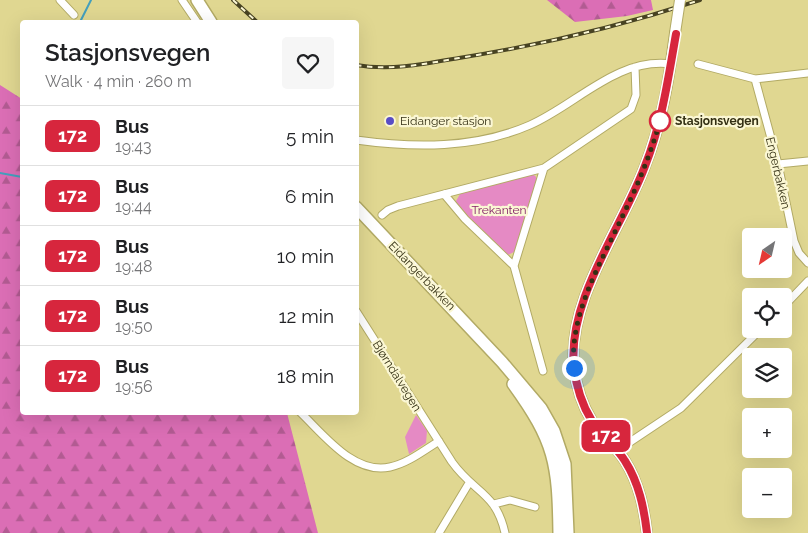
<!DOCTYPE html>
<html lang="en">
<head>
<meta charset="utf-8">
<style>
	body { margin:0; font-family:Raleway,sans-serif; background:#f6f6f6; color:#202124; height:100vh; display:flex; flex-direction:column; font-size:19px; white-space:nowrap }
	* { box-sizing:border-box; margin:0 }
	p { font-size:16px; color:#757577 }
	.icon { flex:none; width:28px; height:28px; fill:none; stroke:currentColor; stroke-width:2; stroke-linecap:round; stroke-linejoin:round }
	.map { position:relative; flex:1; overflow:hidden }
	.panel { position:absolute; left:20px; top:20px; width:339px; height:395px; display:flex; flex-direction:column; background:#fff; border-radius:5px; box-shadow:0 5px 20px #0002 }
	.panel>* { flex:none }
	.badge { padding:0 10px; border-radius:8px; font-size:18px; line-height:32px }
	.needle { width:32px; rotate:214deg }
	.fabs { position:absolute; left:742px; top:228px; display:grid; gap:10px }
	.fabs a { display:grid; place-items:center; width:50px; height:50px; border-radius:5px; background:#fff; box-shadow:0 5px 20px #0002; font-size:25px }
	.you { position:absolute; width:25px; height:25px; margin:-12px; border:4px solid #fff; border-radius:50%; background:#1a73e8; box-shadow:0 0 0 8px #1a73e833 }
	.map>.badge { position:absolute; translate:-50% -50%; box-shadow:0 0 0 2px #fff }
	.round { display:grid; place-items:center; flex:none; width:52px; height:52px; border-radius:5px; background:#f6f6f6 }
	.summary { display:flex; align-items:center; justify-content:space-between; height:85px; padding:0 25px }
	h1 { font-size:24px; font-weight:600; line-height:38px }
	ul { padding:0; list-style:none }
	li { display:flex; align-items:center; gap:15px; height:60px; padding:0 25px; border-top:1px solid #e0e0e0 }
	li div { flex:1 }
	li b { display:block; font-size:19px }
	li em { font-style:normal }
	li .badge { min-width:55px; font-weight:700; text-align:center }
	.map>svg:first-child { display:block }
	.green { fill:#e58ac4 }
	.forest { fill:url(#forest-firs) }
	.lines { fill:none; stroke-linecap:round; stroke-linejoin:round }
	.stream { stroke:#449fbc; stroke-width:2 }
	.minor-casing { stroke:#b2aa65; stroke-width:9 }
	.secondary-casing { stroke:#b2aa65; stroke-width:12 }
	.primary-casing { stroke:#b2aa65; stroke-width:14 }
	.minor { stroke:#fff; stroke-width:7 }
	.secondary { stroke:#fff; stroke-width:10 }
	.primary { stroke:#fff; stroke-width:11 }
	.rail-casing { stroke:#484322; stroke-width:4 }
	.rail { stroke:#fbf7d4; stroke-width:2; stroke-dasharray:5.5; stroke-linecap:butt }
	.secondary-bridge-casing { stroke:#b2aa65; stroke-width:12; stroke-linecap:butt }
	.secondary-bridge { stroke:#fff; stroke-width:10 }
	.line-casing { stroke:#fff; stroke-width:11 }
	.line { stroke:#d7263d; stroke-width:8 }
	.walk { stroke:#332f13; stroke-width:5; stroke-dasharray:0 9 }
	.poi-dot { fill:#594dc5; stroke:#fbf7d4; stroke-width:2 }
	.stop-dot { fill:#fff; stroke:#d7263d; stroke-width:2.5 }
	.labels { text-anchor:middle; stroke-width:4.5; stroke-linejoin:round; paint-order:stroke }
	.poi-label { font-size:12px; fill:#332f13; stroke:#fbf7d4; text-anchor:start }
	.stop-label { font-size:12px; font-weight:bold; fill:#332f13; stroke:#fbf7d4; text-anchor:start }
	.street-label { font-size:12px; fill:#332f13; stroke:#fbf7d4 }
	.park-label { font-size:12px; fill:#842367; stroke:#fbf7d4 }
</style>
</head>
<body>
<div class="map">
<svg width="808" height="533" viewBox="0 0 808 533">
	<defs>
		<pattern id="forest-firs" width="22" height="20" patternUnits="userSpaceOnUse" patternTransform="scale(1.25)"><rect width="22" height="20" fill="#db6eb5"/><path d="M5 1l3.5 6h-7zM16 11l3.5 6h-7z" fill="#b25b92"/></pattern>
	</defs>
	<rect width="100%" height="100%" fill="#e0d791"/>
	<!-- green -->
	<path class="green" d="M532,173L536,177V181L518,250L508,255L457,206L456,201L460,194L464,191Z
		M416,415L427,431L426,443L409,454L405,437Z"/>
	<!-- forest -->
	<path class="forest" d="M547,0H651L653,10L627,16L575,22Z
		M0,85L22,99V412L287,413L318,533H0Z"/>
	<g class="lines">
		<!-- stream -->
		<path class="stream" d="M80,22L91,0
			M0,173L22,177"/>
		<defs>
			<path id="minor" d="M60,0L74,15
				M182,0L197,22
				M698,64L755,79L808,73
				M755,79L778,164L794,241L799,253L808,263
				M356,140C414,148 475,149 530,125C576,105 617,57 671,64
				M778,164L808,161
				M444,194L465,219L514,266L543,371
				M382,215L388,210L398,206L544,168L631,109L636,95L635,67
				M514,266L544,168
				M784,306L808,281
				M356,311L452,462C474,493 496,492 505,533
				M300,412C324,435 354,475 390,467C408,463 423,451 439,441
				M618,450L681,408L761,329
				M494,504L510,500L535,507
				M439,533L469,483"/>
			<path id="secondary" d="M647,533C644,508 639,483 625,461C616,446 601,435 592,421C582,405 576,385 574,367C567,299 622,228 645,166C662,123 669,79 675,33"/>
			<path id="primary" d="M197,0L211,22
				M356,207L502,362L541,408L554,431L565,464L568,533
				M513,384C555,442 558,463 559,533"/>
		</defs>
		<!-- minor casing -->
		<use href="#minor" class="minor-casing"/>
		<!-- secondary casing -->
		<use href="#secondary" class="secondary-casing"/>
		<!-- primary casing -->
		<use href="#primary" class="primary-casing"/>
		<!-- minor -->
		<use href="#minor" class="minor"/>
		<!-- secondary -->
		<use href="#secondary" class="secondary"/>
		<!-- primary -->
		<use href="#primary" class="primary"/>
		<defs>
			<path id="rail" d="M233,0L257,22
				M356,65C390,71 425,64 459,58C541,45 621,26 700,0"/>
		</defs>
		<!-- rail casing -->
		<use href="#rail" class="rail-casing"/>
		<!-- rail -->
		<use href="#rail" class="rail"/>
		<defs>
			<path id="secondary-bridge" d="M675,33L680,0"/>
		</defs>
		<!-- secondary-bridge casing -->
		<use href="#secondary-bridge" class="secondary-bridge-casing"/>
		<!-- secondary-bridge -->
		<use href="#secondary-bridge" class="secondary-bridge"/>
	</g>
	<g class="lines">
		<defs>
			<path id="line" d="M647,533C644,508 639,483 625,461C616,446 601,435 592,421C582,405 576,385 574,367C567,299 622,228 645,166C662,123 668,79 676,34"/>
		</defs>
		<!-- line casing -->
		<use href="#line" class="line-casing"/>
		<!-- line -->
		<use href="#line" class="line"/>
		<!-- walk -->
		<path class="walk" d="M574,368C569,315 600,265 622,217C638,185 651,153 661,118L660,121"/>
	</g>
	<!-- markers -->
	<circle class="poi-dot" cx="390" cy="121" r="5"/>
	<circle class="stop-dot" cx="660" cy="121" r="10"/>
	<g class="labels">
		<!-- poi labels -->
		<g class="poi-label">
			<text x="400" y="125">Eidanger stasjon</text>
		</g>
		<!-- stop labels -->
		<g class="stop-label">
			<text x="675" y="125">Stasjonsvegen</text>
		</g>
		<!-- street labels -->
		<g class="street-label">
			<text transform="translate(778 173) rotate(77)" y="4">Engerbakken</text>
			<text transform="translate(422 276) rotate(46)" y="4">Eidangerbakken</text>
			<text transform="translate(397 376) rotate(58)" y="4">Bjørndalvegen</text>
		</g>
		<!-- park labels -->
		<g class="park-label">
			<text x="499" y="214">Trekanten</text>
		</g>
	</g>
</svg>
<div class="fabs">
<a><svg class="needle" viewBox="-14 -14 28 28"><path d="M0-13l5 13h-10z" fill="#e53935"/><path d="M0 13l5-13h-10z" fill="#757577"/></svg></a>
<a><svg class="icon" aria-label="locate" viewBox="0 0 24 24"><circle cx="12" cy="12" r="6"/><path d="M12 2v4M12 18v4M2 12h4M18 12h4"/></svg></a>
<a><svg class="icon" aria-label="layers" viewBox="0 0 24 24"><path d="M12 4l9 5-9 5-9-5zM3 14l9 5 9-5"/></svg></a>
<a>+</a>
<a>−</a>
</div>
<div class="you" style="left:574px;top:368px"></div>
<b class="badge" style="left:606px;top:436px;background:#d7263d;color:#fff">172</b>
<section class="panel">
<div class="summary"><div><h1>Stasjonsvegen</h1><p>Walk · 4 min · 260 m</p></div><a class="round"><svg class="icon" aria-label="heart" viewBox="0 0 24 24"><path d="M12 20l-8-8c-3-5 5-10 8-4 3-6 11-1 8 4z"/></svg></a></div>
<ul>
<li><span class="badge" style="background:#d7263d;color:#fff">172</span><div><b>Bus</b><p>19:43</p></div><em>5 min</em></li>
<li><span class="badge" style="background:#d7263d;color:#fff">172</span><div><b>Bus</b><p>19:44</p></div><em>6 min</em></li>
<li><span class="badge" style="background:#d7263d;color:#fff">172</span><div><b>Bus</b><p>19:48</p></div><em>10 min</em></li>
<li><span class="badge" style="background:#d7263d;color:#fff">172</span><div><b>Bus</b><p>19:50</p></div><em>12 min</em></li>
<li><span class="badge" style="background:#d7263d;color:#fff">172</span><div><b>Bus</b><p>19:56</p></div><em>18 min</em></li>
</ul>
</section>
</div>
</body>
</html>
